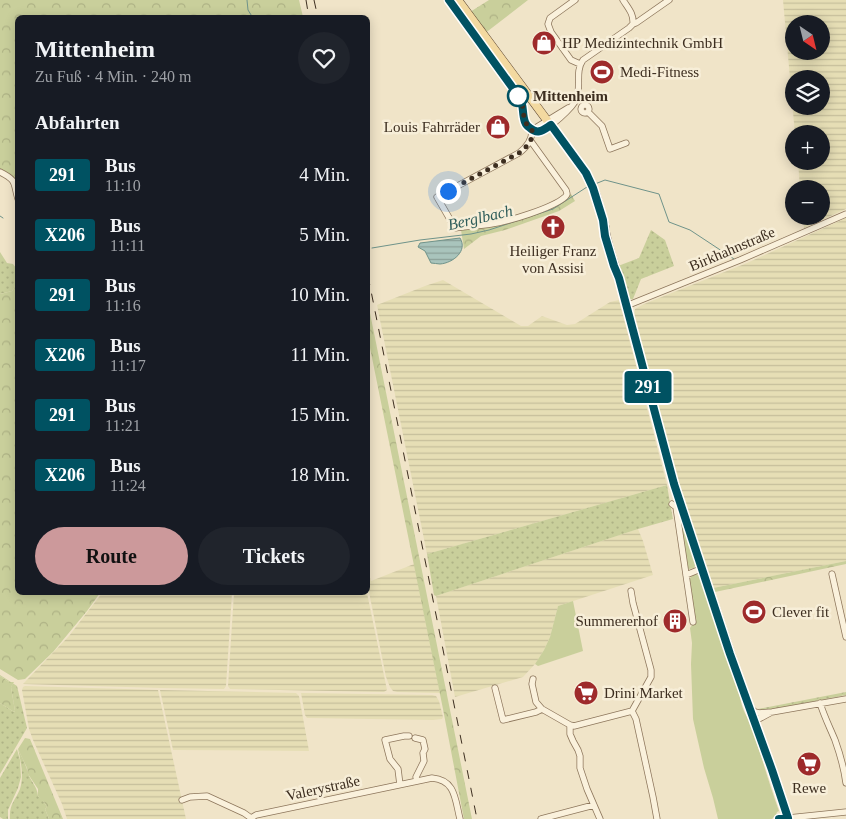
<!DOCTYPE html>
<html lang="de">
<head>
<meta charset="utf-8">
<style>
	body { margin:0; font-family:Georgia,serif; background:#20242c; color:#f1f3f6; height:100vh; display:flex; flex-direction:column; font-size:19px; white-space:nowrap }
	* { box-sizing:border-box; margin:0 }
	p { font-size:16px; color:#9ea1a6 }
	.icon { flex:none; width:28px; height:28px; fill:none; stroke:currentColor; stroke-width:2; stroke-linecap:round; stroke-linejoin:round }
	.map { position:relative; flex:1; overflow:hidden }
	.panel { position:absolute; left:15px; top:15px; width:355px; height:580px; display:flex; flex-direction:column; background:#171b24; border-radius:8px; box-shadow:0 2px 12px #0003 }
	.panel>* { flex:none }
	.badge { padding:0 10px; border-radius:4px; font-size:18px; line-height:32px }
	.needle { width:32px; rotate:145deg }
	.controls { position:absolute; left:785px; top:15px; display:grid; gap:10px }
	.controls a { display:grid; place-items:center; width:45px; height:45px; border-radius:50%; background:#171b24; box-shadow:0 2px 12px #0003; font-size:25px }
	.you { position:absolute; width:25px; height:25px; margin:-12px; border:4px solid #fff; border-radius:50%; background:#1a73e8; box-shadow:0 0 0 8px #1a73e833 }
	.map>.badge { position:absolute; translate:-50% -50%; box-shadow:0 0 0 2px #fff }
	h2 { padding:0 20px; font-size:19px; line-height:45px }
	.round { display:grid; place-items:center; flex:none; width:52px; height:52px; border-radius:26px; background:#20242c }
	.overview { display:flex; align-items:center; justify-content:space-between; height:85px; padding:0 20px }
	h1 { font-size:24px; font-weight:800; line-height:38px }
	.primary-button { display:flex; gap:10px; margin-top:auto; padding:10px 20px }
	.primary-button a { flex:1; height:58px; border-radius:30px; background:#cc999b; color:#111; font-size:20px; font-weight:800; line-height:58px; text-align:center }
	.primary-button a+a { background:#20242c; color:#f1f3f6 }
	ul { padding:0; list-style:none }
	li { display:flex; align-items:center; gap:15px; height:60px; padding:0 20px }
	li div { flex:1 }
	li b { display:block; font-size:19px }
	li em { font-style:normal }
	li .badge { min-width:55px; font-weight:700; text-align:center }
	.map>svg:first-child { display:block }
	.farmland { fill:url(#farmland-rules); fill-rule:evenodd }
	.grass { fill:url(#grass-dots) }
	.forest { fill:url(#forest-crowns) }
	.park { fill:#c9cf9b }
	.water { fill:url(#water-rules); stroke:#6f938a }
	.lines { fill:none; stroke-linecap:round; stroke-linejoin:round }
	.stream { stroke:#6f938a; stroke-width:1 }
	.minor-casing { stroke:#8d765c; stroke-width:7 }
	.major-casing { stroke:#5b4430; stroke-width:9 }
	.minor { stroke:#faf1dc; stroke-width:5.5 }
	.major { stroke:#f3d9a0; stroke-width:8 }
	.rail { stroke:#3d2e20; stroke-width:1; stroke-dasharray:9 9; stroke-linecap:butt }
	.line-casing { stroke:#fff; stroke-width:11 }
	.line { stroke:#005262; stroke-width:8 }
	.walk { stroke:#3d2e20; stroke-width:5; stroke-dasharray:0 9 }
	.stop-dot { fill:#fff; stroke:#005262; stroke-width:2.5 }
	.labels { text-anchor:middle; stroke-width:5; stroke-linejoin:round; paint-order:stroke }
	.poi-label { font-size:15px; fill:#3d2e20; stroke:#f7eed8; text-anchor:start }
	.stop-label { font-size:15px; font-weight:bold; fill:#3d2e20; stroke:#f7eed8; text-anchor:start }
	.street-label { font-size:15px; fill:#3d2e20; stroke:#f7eed8 }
	.water-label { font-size:16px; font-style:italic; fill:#2f5d5a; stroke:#f7eed8 }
</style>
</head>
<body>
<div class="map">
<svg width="846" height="819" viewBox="0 0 846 819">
	<defs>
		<pattern id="farmland-rules" width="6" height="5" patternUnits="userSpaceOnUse" patternTransform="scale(1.25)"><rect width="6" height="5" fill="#e6deb5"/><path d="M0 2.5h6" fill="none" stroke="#c6bf9b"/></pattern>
		<pattern id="grass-dots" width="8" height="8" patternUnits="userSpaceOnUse" patternTransform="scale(1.25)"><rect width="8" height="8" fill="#c9cf9b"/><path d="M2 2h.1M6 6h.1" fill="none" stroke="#aeb285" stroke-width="1.8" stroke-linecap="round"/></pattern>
		<pattern id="forest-crowns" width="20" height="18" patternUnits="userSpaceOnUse" patternTransform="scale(1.25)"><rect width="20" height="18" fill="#c9cf9b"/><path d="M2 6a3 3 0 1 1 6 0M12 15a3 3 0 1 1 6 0" fill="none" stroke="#aeb285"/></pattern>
		<pattern id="water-rules" width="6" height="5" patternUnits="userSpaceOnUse" patternTransform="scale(1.25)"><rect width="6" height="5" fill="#a9c4bc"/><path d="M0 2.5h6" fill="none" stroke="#8ba098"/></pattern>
	</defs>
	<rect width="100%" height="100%" fill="#f0e4c8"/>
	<!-- farmland -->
	<path class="farmland" d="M783,0H846V209L804,228L803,216H821V189H800L798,161H821V134H795ZM794,24H821V51H794ZM794,79H821V106H794Z
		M846,218V561L713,588L679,483L634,318L635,309L644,304L747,263Z
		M443,280L521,326H528L542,316L567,325L575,324L610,302L619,300L667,485L427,554L377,305L425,286Z
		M638,529L643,541L653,575L558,606L550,637L544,650L535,664L523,677L455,697L436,596Z
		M414,564L440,693L397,692L393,691L390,687L386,677L368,587V571L371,581Z
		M102,593H232L226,686L224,689L161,688L23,684L69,636Z
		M234,593H367L387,690L384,692L230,689L228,686Z
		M25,686L158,690L186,819H67L62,804L33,740L29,729L22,690L23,687Z
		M160,690L296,693L299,696L309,751L173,750Z
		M301,693L432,695L436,696L439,701L443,717L442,719L433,720L307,718L305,715Z"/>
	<!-- grass -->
	<path class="grass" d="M651,230L665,240L674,266L641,279L633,299L627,300L618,266L639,258Z
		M0,252L7,263L13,264C21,273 19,282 12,291L0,294Z
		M667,485L670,503L673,519L638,529L436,596L434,595L427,554Z
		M0,675L17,686L27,728L0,774V703L14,712L15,711L11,687L13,683L9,682L0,676Z
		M846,692V695L765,711L758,709Z
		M17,749L20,760L21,777L18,788L8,810V819H3L0,817V778Z
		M18,749C22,757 26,765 28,773C31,782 37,786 38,796L44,802L47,807L45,809L49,819H10C9,804 15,801 20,789C24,776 21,762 18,749Z"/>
	<!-- forest -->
	<path class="forest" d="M0,0H299L303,17L18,18L17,186L0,171Z
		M489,0H528L484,34L470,12Z
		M571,194L575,201L559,211L505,230L481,236L464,249L461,230L482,227L560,202Z
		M17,283L18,592L100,593L87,611L53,652L25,679L18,680L0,669V294L12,291Z
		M368,313H370L472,819H464L443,709L368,338Z
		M846,561V564L715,592L713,588Z
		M0,676L9,682H14L11,687L15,711L14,712L0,703Z
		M25,738L30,739L63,819H49L45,809L47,807L44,802L41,800L38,796V789L28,774L27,768L18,749Z"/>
	<!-- park -->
	<path class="park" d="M678,511H680L697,562L694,568L689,569L686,566Z
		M694,574L700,575L713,605L719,632L740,694C740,702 744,714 750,721C760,751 768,781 779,811L777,812L776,815L772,819H718L713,798L704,768L693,719L691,664L692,643L690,628L695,621L689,583L690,578Z
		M573,601L583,651L538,666L535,664L544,650L550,637L558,606Z"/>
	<!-- water -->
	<path class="water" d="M460,238C468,251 453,263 440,264C437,264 434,263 431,263L425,251L418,247L420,243Z"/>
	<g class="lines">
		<!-- stream -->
		<path class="stream" d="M247,0L248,10L253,18
			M595,184L605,180L659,194L669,222L690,230L734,259
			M0,216L3,218
			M372,248L420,240L471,234L489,230L553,209L587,187"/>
		<defs>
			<path id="minor" d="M449,0L520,98C524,106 522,119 526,125C529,129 535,133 539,132C549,129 573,108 577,98C581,86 575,71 583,60L629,28L633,24L636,23L669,0
				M575,0L550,18L548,24L551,32L571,60L580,64
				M623,0C628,8 634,14 633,24
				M581 109a4 4 0 1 1 8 0a4 4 0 1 1-8 0Z
				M588,112L602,126L610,149L626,143
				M532,130L568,108
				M0,172C18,181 13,183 18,199
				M437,197L455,228C467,226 479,226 491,224C507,222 553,208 565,197C568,194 567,194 566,190L530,140
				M437,197L519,153C527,147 532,140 532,130
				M626,306L740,260L846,214
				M672,504L676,507L693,622
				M832,574L846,637
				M686,575L703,568
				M631,591L633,603L651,670V677L632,711
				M533,679L532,684L536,702L542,709L570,725
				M495,688L503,720L536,712L542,709
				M820,703C824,716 830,728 835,740C840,754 844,768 846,783
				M749,707L755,712L759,713L772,712L846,699
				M632,711L636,719L653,797L657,819
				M755,721L770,713
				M570,725V734L573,741L578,750L580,756V768L587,789L600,819
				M570,725L574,726L632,711
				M415,738L423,740L425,749L423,753L424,761L416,777L417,781
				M400,785L398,769L390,759L385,740L404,736H409
				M182,800L190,797L207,796L244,813L251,818
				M251,818L256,815L432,778C456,780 455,800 460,819
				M788,818L846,812
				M541,819L594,805"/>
			<path id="major" d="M458,0L586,173L596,195L605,227
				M604,223C606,242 613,260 619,278L674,484L735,667L789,819"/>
		</defs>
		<!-- minor casing -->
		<use href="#minor" class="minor-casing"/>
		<!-- major casing -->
		<use href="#major" class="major-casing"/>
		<!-- minor -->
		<use href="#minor" class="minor"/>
		<!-- major -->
		<use href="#major" class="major"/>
		<!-- rail -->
		<path class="rail" d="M306,0L309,18
			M314,0L318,18
			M368,276L477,819"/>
	</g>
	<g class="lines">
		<defs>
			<path id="line" d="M449,0L520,98C524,106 522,114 525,122C526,125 527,126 530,128C538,135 543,130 551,125L586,173L593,188L603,220L605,236L614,266L619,278L674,484L730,654L772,770L788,818L779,819"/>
		</defs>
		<!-- line casing -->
		<use href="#line" class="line-casing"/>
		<!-- line -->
		<use href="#line" class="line"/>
		<!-- walk -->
		<path class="walk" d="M448,191L519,153L529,144L532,137V130C519,120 527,107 518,96"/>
	</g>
	<!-- icons -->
	<defs>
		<symbol id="shop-disc" viewBox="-11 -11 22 22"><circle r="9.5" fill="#9e2a2b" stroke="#f7eed8"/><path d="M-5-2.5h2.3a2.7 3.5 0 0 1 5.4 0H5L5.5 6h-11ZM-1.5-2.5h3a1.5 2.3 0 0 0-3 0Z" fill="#fff"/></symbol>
		<symbol id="stadium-disc" viewBox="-11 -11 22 22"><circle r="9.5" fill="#9e2a2b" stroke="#f7eed8"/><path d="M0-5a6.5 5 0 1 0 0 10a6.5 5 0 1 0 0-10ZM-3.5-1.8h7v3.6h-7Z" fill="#fff"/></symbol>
		<symbol id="church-disc" viewBox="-11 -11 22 22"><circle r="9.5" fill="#9e2a2b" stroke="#f7eed8"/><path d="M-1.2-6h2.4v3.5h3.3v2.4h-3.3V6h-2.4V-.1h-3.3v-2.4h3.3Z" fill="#fff"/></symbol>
		<symbol id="building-disc" viewBox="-11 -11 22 22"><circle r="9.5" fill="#9e2a2b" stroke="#f7eed8"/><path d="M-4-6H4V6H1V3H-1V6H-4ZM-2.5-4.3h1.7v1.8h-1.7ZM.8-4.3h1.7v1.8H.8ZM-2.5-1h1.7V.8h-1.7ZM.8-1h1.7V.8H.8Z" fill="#fff"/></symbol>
		<symbol id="supermarket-disc" viewBox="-11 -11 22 22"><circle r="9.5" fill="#9e2a2b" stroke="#f7eed8"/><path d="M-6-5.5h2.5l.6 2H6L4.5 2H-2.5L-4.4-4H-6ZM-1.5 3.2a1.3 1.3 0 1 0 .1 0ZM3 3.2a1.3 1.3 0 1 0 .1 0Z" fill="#fff"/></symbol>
	</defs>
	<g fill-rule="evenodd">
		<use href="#shop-disc" x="530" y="29" width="28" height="28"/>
		<use href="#stadium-disc" x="588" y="58" width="28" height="28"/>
		<use href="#shop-disc" x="484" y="113" width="28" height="28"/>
		<use href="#church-disc" x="539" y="213" width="28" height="28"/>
		<use href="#stadium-disc" x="740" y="598" width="28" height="28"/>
		<use href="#building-disc" x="661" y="607" width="28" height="28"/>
		<use href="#supermarket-disc" x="572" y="679" width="28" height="28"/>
		<use href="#supermarket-disc" x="795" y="750" width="28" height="28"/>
	</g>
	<!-- markers -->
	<circle class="stop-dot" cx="518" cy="96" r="10"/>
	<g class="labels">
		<!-- poi labels -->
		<g class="poi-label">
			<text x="562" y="48">HP Medizintechnik GmbH</text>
			<text x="620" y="77">Medi-Fitness</text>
			<text x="480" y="132" text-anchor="end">Louis Fahrräder</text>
			<text x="553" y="256" text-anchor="middle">Heiliger Franz<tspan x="553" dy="17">von Assisi</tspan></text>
			<text x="772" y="617">Clever fit</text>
			<text x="658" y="626" text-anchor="end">Summererhof</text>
			<text x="604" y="698">Drini Market</text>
			<text x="809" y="793" text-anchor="middle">Rewe</text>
		</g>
		<!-- stop labels -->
		<g class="stop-label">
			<text x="533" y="101">Mittenheim</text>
		</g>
		<!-- street labels -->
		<g class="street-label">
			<text transform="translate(732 249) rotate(-23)" y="5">Birkhahnstraße</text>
			<text transform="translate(323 788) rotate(-12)" y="5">Valerystraße</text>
		</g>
		<!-- water labels -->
		<g class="water-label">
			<text transform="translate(480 217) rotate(-13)" y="6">Berglbach</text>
		</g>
	</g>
</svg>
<div class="controls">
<a><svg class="needle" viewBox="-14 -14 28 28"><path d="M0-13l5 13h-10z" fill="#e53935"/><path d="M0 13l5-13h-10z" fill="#9ea1a6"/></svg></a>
<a><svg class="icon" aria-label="layers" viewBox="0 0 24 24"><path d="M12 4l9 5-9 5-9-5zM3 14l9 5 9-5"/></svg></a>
<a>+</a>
<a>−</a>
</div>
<div class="you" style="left:448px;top:191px"></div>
<b class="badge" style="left:648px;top:387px;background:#005262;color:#fff">291</b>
<section class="panel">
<div class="overview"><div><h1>Mittenheim</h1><p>Zu Fuß · 4 Min. · 240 m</p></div><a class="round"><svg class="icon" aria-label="heart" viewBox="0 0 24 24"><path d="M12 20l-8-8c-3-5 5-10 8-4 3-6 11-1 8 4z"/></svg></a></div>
<h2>Abfahrten</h2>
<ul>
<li><span class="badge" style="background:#005262;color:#fff">291</span><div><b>Bus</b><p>11:10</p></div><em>4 Min.</em></li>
<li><span class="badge" style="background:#005262;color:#fff">X206</span><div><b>Bus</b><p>11:11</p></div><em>5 Min.</em></li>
<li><span class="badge" style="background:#005262;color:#fff">291</span><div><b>Bus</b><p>11:16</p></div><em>10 Min.</em></li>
<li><span class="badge" style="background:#005262;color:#fff">X206</span><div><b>Bus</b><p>11:17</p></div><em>11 Min.</em></li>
<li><span class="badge" style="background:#005262;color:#fff">291</span><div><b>Bus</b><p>11:21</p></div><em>15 Min.</em></li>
<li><span class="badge" style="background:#005262;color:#fff">X206</span><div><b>Bus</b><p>11:24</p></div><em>18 Min.</em></li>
</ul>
<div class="primary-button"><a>Route</a><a>Tickets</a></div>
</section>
</div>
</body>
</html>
